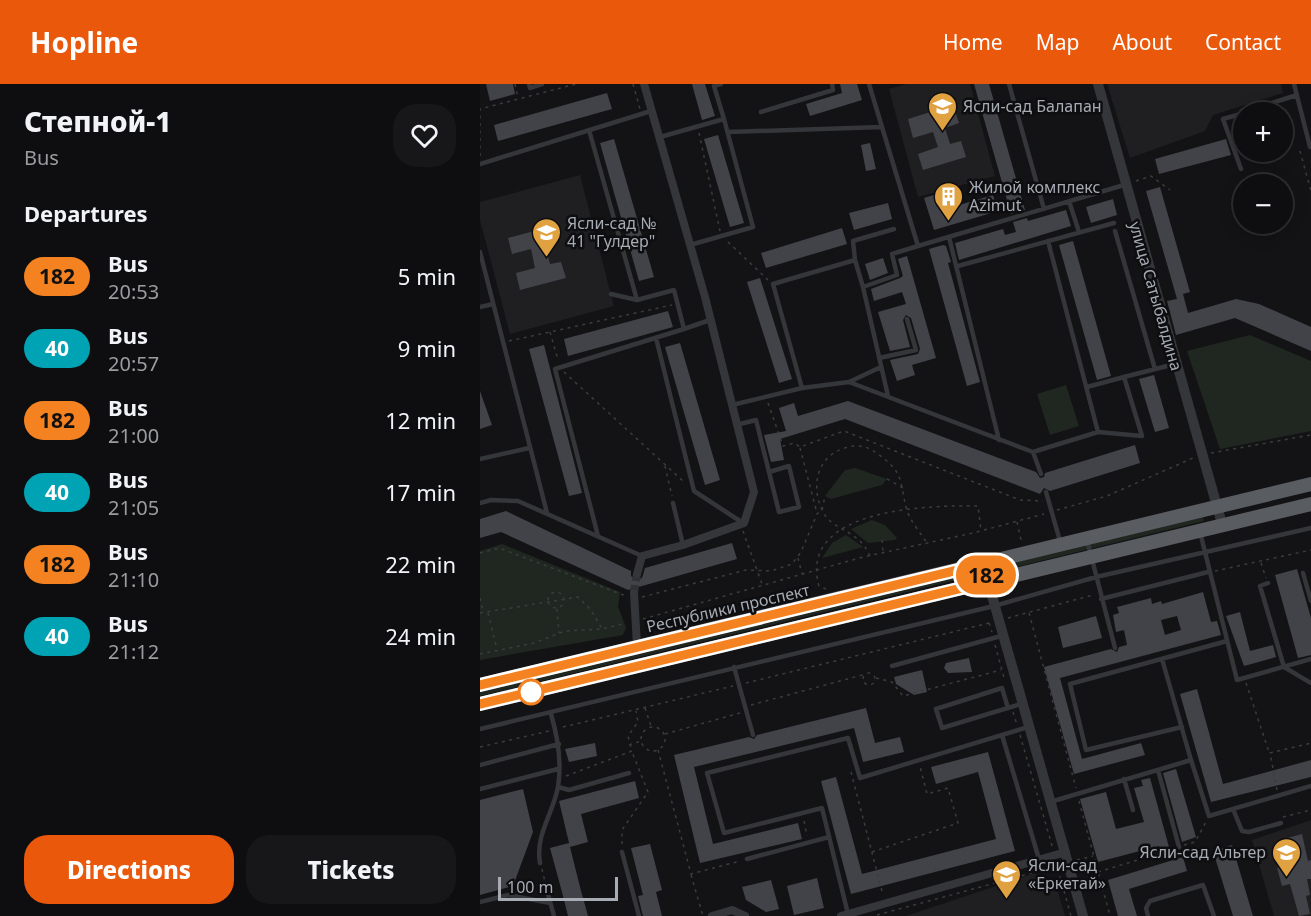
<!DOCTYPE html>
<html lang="en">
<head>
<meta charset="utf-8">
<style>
	body { margin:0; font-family:"Noto Sans",sans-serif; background:#171719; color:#f1f3f6; height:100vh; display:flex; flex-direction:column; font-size:22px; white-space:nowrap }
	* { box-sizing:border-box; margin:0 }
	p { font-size:20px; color:#9b9c9f }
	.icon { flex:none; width:33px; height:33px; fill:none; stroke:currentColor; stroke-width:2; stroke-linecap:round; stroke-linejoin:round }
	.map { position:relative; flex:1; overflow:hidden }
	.drawer { display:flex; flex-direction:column; background:#0e0e10; width:480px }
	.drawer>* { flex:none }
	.badge { padding:0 12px; border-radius:20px; font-size:21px; line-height:39px }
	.tools { position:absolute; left:753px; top:18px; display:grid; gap:12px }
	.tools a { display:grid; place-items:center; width:60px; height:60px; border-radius:50%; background:#0e0e10; box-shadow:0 3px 15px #0003,0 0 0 2px #2e2e30; font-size:30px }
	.scale { position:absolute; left:18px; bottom:15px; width:120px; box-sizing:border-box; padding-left:6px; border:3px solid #a6abb4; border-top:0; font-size:16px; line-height:21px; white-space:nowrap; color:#a6abb4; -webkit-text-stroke:4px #0e0e10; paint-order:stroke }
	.map>.badge { position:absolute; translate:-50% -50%; box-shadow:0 0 0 3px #fff }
	h2 { padding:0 24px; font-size:22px; line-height:54px }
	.round { display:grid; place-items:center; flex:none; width:63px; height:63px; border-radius:24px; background:#171719 }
	.head { display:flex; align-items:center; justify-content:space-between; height:102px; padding:0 24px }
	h1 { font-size:28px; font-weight:800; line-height:45px }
	.button { display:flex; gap:12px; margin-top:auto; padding:12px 24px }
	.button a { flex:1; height:69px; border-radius:24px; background:#ea580c; color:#fff; font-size:24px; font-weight:800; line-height:69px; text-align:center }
	.button a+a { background:#171719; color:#f1f3f6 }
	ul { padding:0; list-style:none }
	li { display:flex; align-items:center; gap:18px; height:72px; padding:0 24px }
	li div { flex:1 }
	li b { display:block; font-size:22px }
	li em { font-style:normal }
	li .badge { min-width:66px; font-weight:700; text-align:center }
	header { display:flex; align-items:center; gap:36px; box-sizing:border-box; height:84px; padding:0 30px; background:#ea580c; color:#fff }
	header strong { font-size:28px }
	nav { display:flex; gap:33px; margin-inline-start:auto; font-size:21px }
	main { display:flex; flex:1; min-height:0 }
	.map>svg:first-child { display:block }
	.built { fill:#1f1f21 }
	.green { fill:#202720 }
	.building { fill:#424348; fill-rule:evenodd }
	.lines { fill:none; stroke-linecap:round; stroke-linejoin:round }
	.minor-tunnel { stroke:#303135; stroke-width:8; stroke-dasharray:8 4; stroke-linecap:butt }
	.path { stroke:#3b3c40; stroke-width:1.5; stroke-dasharray:3 4.5; stroke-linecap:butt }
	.service { stroke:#353639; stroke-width:4.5 }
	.minor { stroke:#353639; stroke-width:8 }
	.tertiary { stroke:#353639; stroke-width:10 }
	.trunk { stroke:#595c61; stroke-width:14 }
	.line-casing { stroke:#fff; stroke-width:14 }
	.line { stroke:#f58220; stroke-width:9 }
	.stop-dot { fill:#fff; stroke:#f58220; stroke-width:3 }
	.labels { text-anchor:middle; stroke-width:5; stroke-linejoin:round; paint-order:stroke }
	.poi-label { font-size:16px; fill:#a6abb4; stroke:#0e0e10; text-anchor:start }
	.street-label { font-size:16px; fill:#a6abb4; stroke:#0e0e10 }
</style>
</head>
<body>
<header>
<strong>Hopline</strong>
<nav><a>Home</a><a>Map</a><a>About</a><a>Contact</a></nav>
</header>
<main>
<section class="drawer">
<div class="head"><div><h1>Степной-1</h1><p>Bus</p></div><a class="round"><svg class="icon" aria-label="heart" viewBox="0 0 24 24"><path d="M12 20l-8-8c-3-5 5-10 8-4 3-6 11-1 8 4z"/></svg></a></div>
<h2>Departures</h2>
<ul>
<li><span class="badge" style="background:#f58220;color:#111">182</span><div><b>Bus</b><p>20:53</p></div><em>5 min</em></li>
<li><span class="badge" style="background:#00a3b4;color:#fff">40</span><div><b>Bus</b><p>20:57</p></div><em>9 min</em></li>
<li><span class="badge" style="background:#f58220;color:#111">182</span><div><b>Bus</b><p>21:00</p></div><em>12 min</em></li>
<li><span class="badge" style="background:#00a3b4;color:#fff">40</span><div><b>Bus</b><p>21:05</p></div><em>17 min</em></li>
<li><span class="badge" style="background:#f58220;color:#111">182</span><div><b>Bus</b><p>21:10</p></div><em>22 min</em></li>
<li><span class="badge" style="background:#00a3b4;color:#fff">40</span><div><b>Bus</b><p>21:12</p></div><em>24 min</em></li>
</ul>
<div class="button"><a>Directions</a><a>Tickets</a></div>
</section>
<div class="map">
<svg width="831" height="832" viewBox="0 0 831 832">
	<rect width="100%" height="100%" fill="#131315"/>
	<!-- built -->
	<path class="built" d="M426,0H490L515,92L438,113L409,5Z
		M627,0H801L803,9L733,31L725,47L650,74Z
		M100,91L134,222L30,250L0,136V118Z
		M831,736V832H794L772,756Z
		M555,789L578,808L585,832H426Z"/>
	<!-- green -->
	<path class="green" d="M770,251L831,277V347L740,365L707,267Z
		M586,301L599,342L570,351L557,310Z
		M375,384L407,395L402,401L351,415L345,412L365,386Z
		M723,433L724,437L515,488L514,483Z
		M392,436L405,441L417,454L415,456L388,459L371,445Z
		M366,451L383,463L342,474L352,459Z
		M22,460L140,508L138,522L146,544L143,551L0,576V467Z
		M493,489V492L0,612V608Z"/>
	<!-- building -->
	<path class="building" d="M6,0H33L35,10L10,17Z
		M212,0H225L235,32L222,36Z
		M360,0H377L382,16L330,32L326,20L362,9Z
		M494,0H509L545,126L531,130Z
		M127,9L132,25L18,57L14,41Z
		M473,21L479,39L465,44L470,60L481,57L486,73L443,86L438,70L458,63L453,48L433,54L428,35Z
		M238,51L264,139L250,143L224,55Z
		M134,55L174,193L159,197L120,59Z
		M746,55L751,71L679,90L675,75Z
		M390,59L396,85L386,87L381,61Z
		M680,103L710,208L703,210L708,229L756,215L779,220L831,243V267L755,234L696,251L687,217L697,215L666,107Z
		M457,110L462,126L513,111L518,127L454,146L444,114Z
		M633,115L637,131L611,139L606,123Z
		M408,119L412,135L374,146L369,129Z
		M586,126L591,142L479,176L475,159L523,145L525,151L536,148L533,138L547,134L548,137Z
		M73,142L77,158L65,161L70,180L81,178L86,194L40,206L36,189L55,184L51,165L32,170L28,154Z
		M362,144L367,160L286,184L281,169Z
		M593,157L631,292L617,296L579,161Z
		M463,161L466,162L471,178L468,179L500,298L487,302L449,165Z
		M427,172L456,274L432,281L435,291L417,297L410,276L438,270L440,265L431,234L426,231L423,236L430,263L410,267L398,228L426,220L422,208L394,217L391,205L420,194L423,192L418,175Z
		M403,174L408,189L390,196L385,180Z
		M280,194L312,295L299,299L267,198Z
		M188,227L193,243L88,272L84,255Z
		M200,259L240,396L225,401L185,263Z
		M64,261L102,409L89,412L49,265Z
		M674,291L689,344L675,348L659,295Z
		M0,307L12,341L0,345Z
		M368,317L556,388L560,394L564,393L565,389L655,361L660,379L570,407L564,404L560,410L365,335L300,355L304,376L291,378L284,351L306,347L299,324L314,319L318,332Z
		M26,427L151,487V492L156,496L162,494L165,484L252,459L257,475L148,506L21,448L0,454V435Z
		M817,485L831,534V571L818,574L795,491Z
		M723,508L731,538L737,537L741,551L580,594L602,675L661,659L665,671L594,690L564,583L631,565L637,568L639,563L647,561L644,546L636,548L633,531L639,529L637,523L671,514L672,520L681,517L682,520ZM697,532L701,546L685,551L681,536Z
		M760,528L770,567L793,561L796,573L764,582L746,532Z
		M616,532L622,554L583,564L578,543Z
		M489,574L492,588L468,589L464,584L466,579Z
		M442,586L447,608L434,611L416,600L414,593Z
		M717,605L743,700L831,676V693L731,718L700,610Z
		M386,624L395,659L420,653L424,668L383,678L374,644L214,683L233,760L318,739L322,755L220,779L194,671L269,653L274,655L277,651Z
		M115,659L117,672L89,678L85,665Z
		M508,668L535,767L371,810L341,697L356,693L382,790L516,755L498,688L456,700L451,683Z
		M696,685L716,753L702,758L683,689Z
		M670,694L689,763L679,765V762L618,778L600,715L626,708L636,745L664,738L654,704L663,702L661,696Z
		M155,697L159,714L101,730L108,758L90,763L79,717Z
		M43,705L53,748L33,802L0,811V716Z
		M822,750L828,777L831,776V795H827L830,811L826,812L830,830L819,832L810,800L802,802L797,784L810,781L804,755Z
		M89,759L100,803L108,832H88L82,808L70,764Z
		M170,760L182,806L176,808L182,832H163L158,812L163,811L151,764Z
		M752,761L773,832H753L733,767Z
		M703,773L707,787L649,805L657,832H638L628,796Z
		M337,794L344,824L314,831L307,802Z
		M291,796L299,825L286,828L266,816L262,803Z"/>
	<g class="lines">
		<!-- minor-tunnel -->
		<path class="minor-tunnel" d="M154,509L157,490"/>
		<!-- path -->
		<path class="path" d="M35,0L38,14
			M153,0L160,25
			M219,49L240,147
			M820,67L831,107
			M0,72V25L96,0
			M656,97L671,92L690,106
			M248,158L288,196
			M70,248L78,276
			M29,257L192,221
			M84,288L204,398
			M288,319L303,362L314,359L320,363L364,347L540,416L563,417
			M320,364L337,429
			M731,369L831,351
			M185,382L192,412
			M407,395L423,404
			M577,426L627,412L713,374
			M537,438L542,460
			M263,447L282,500
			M402,456L403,468
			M0,469L19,464L146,512
			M390,472C378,444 352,448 342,426C331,402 337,374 362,365C369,362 377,361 385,363C394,366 404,374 411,381C423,392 422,409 426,423C429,436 440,448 447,459
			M318,474L322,490
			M781,479L786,494
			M735,487L831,466
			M346,505L339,502C317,424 450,421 498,422L501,447
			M68 516a8 8 0 1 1 16 0a8 8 0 1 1-16 0Z
			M162,513L266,486L291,487L312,480L321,468L337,430L342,426L345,412
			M0,514L3,528
			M77,525L79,549
			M0,529L98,513L111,526L122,545
			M8,529L17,565
			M549,529L596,704
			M528,534L613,511
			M163,535L383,473L493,449L564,430
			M509,539L512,548
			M515,561L525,597
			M0,570L54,559L85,547L122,545L146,539
			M383 595a6 6 0 1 1 12 0a6 6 0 1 1-12 0Z
			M396,594L412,598L423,612L521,586
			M266,599L509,539
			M766,599L789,668
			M271,621L386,590
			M165,624L171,642
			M533,628L537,641
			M83,643L253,602
			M161 655a12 12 0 1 1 24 0a12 12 0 1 1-24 0Z
			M185,650L260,629
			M540,651L573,765
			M149,661L161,657
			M0,663L69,647
			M178,666L211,790L260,777
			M371,688L403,811
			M86,692L152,667L148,652L158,638L156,627
			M797,706L790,669L831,659
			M599,717L630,832
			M803,733L831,726
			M324,737L327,752
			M142,760V746L168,708L152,668
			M704,761L715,758L726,738
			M392,768L478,739L468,704L447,710L440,682
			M597,776L613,772
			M576,778L591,832
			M62,785L65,798
			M618,788L694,765
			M211,791L223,832
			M397,831L578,782"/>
		<!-- service -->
		<path class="service" d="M49,0L50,4L62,0
			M389,0L438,162L644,101
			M529,0L564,125
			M814,0L830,63
			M281,28L353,6L352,0
			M764,28L817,11
			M109,46L157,216L194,206L204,245L230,236
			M248,48L402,43
			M180,53L244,35L234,2L241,0
			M0,80L171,27
			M761,85L743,35L764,29
			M589,117L599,148
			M635,147L675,285
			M469,153L519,356
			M568,157L618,348
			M210,161L273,143L244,35
			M0,168L67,429
			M375,176L373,157L414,145
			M478,182L634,139
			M383,203L375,176L293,200L322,304L369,298L553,368
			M131,210L157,216
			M0,223L13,220
			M176,254L214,407L263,439
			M399,274L436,266L427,235
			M369,298L401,283
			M607,303L644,293
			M408,312L383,203L417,191L412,170L438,162
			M252,321L322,304
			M256,341L276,336L299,428L319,423L309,382L289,388
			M0,375L49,364
			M561,390L553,368L618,348L662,352L644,293L695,280
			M566,408L580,457
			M0,419L11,416L38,417L162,472
			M193,419L203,461
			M720,448L757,596L831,575
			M118,452L75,285L204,245
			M607,456L635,564
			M823,489L831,517
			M788,499L780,502L804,583L831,599
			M621,515L728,488
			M682,575L711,676
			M412,582L521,552
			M254,583L273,651
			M528,624L522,604L456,625L462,644L541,620
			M702,643L606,666L590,600L747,557
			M0,645L514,522L616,493L831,444
			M522,651L559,775
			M0,681L79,660
			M678,686L699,763
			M644,695L653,726
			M78,703L89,706L149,689
			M0,705L78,685
			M570,718L711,676L729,732L831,702
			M753,725L762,747L769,748L801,739
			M142,768L159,832
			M267,775L349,753
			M60,779C55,751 73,730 78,703C82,678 78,654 71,630
			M66,803L74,832
			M0,818L28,811L70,819
			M368,830L342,724L244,749L227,689L368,654L380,694L548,643
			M668,832L666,824L670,817L723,801L734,832"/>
		<!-- minor -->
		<path class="minor" d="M157,490L162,472L203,461L264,439L274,408L225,213L164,0
			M154,509L157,562
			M232,832L252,826L265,832
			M361,832L586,768"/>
		<!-- tertiary -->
		<path class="tertiary" d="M618,0L742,440
			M503,480L603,832"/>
		<!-- trunk -->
		<path class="trunk" d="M0,601L831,400
			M0,620L831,420"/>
	</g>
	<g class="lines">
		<defs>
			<path id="line" d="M0,601L503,480L507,498L0,620"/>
		</defs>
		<!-- line casing -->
		<use href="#line" class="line-casing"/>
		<!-- line -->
		<use href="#line" class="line"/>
	</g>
	<!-- icons -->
	<defs>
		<symbol id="school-pin" viewBox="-11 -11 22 30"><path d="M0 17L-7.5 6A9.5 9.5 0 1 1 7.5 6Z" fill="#e0a140" stroke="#0e0e10"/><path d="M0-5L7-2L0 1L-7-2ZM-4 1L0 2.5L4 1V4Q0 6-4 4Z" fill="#fff"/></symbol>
		<symbol id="building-pin" viewBox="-11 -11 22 30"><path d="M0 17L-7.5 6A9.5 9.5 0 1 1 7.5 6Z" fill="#e0a140" stroke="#0e0e10"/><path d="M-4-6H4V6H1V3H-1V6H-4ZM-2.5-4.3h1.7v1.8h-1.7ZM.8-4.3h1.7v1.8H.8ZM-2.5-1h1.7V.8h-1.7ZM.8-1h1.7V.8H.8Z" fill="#fff"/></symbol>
	</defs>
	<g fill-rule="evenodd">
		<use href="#school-pin" x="446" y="6" width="33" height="45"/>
		<use href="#building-pin" x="452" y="96" width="33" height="45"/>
		<use href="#school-pin" x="50" y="132" width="33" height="45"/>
		<use href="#school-pin" x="790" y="752" width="33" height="45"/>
		<use href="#school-pin" x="510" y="774" width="33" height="45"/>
	</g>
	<!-- markers -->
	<circle class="stop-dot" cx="51" cy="608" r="12"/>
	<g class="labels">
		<!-- poi labels -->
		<g class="poi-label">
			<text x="483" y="28">Ясли-сад Балапан</text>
			<text x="489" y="109">Жилой комплекс<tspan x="489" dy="18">Azimut</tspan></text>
			<text x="87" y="145">Ясли-сад №<tspan x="87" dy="18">41 "Гулдер"</tspan></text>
			<text x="786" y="774" text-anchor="end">Ясли-сад Альтер</text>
			<text x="548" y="787">Ясли-сад<tspan x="548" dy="18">«Еркетай»</tspan></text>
		</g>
		<!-- street labels -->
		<g class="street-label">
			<text transform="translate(676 212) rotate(74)" y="6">улица Сатыбалдина</text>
			<text transform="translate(248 524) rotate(-13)" y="6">Республики проспект</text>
		</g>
	</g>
</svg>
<div class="tools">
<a>+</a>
<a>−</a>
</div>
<div class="scale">100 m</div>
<b class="badge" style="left:506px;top:491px;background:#f58220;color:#111">182</b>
</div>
</main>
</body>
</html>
